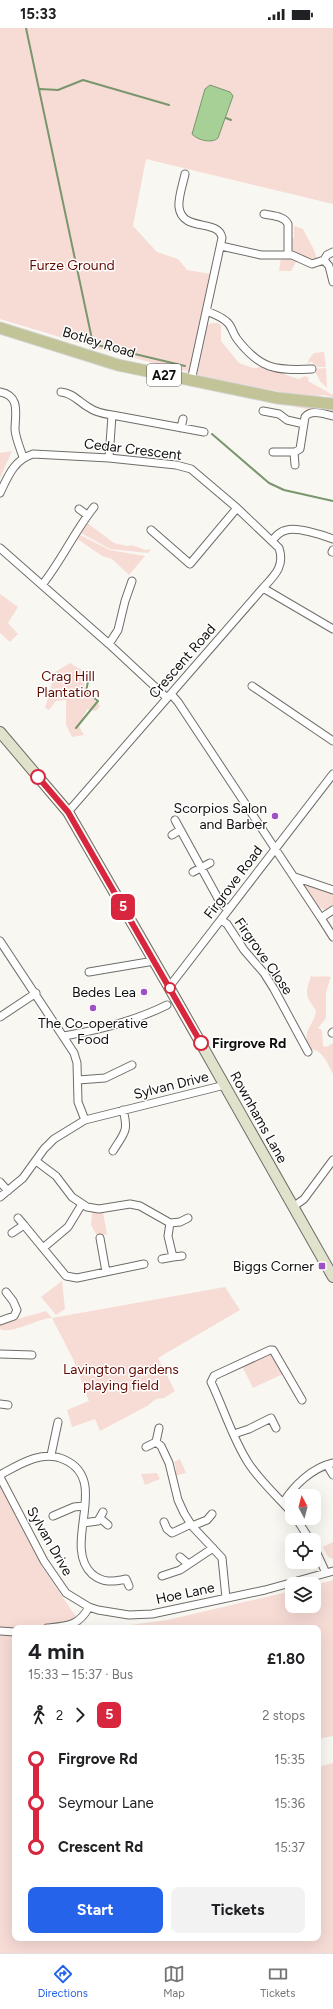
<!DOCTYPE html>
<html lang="en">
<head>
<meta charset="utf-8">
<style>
	body { margin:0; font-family:Figtree,sans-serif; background:#f2f2f2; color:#202124; height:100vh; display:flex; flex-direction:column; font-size:15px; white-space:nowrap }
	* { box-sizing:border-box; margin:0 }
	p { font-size:13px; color:#757577 }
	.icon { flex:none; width:22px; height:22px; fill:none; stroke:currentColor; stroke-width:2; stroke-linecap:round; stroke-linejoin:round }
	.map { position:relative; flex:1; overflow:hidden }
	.sheet { position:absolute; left:12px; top:1597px; width:309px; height:316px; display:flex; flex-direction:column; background:#fff; border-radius:8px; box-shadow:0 4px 16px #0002 }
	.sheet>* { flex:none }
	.badge { padding:0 8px; border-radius:6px; font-size:14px; line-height:26px }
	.needle { width:26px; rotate:353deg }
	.buttons { position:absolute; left:285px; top:1461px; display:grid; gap:8px }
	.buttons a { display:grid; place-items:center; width:36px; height:36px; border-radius:8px; background:#fff; box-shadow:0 4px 16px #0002; font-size:20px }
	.map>.badge { position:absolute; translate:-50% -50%; box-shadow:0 0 0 2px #fff }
	.legs { display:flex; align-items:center; gap:6px; height:44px; padding:0 16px; font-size:13px }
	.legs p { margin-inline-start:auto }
	.headline { display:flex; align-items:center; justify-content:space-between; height:68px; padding:0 16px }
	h1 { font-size:22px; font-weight:700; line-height:30px }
	.action { display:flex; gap:8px; margin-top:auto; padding:8px 16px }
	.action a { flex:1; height:46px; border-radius:8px; background:#2563eb; color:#fff; font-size:16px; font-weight:700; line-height:46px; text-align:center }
	.action a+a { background:#f2f2f2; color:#202124 }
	ul { padding:0 16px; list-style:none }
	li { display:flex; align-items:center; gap:14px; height:44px; font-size:15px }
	li i { display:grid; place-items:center; width:6px; height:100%; margin:0 5px; background:currentColor }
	li i::after { content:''; width:10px; height:10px; margin:-5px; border:3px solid; border-radius:50%; background:#fff }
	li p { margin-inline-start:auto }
	li:first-child i { background:linear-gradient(#0000 50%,currentColor 0) }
	li:last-child i { background:linear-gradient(currentColor 50%,#0000 0) }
	.status { display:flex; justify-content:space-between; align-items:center; height:28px; padding:0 20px; background:#fff; direction:ltr }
	.status svg { height:11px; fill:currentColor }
	.tab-bar { display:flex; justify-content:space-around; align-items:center; height:56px; border-top:1px solid #e0e0e0; background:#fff; font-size:11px; color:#757577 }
	.tab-bar a { display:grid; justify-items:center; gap:2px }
	.tab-bar .selected { color:#2563eb }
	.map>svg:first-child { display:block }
	.green { fill:#f7dcd6 }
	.water { fill:#a6d096; stroke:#79966d }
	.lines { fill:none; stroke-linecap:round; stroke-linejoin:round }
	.stream { stroke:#79966d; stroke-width:2 }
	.street-casing { stroke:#6f6d68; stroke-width:9 }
	.secondary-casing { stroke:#6f6d68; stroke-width:12 }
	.primary-casing { stroke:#d4d4d3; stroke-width:13 }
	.street { stroke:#fff; stroke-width:7 }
	.secondary { stroke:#e1e2cb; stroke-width:10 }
	.primary { stroke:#c2c498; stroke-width:11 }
	.line-1-casing { stroke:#fff; stroke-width:9 }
	.line-1 { stroke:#d7263d; stroke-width:6 }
	.stop-1-dot { fill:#fff; stroke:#d7263d; stroke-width:2 }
	.poi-dot { fill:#9d51c3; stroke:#fff; stroke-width:1.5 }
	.labels { text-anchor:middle; stroke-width:3; stroke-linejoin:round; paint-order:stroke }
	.shield { fill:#fff; stroke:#585756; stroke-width:1 }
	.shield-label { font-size:13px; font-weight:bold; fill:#100f0d }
	.park-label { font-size:14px; fill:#610a00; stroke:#fff }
	.street-label { font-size:14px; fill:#100f0d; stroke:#fff }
	.poi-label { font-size:14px; fill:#100f0d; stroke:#fff; text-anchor:end }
	.stop-label { font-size:14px; font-weight:bold; fill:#100f0d; stroke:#fff; text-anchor:start }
</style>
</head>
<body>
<div class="status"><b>15:33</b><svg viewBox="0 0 49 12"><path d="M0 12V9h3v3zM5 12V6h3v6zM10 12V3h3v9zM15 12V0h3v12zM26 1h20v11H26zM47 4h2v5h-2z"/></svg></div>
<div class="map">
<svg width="333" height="1925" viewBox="0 0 333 1925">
	<rect width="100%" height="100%" fill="#f9f7f1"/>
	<!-- green -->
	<path class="green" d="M0,0H333V176L146,131L133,198L157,224L178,231L187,242L211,246L189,344L106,323L0,291Z
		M294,198L303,201C308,212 315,220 317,232L305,230L290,222L289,211L294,210Z
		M281,230H292L297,232L291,243H279Z
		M212,295H218L221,297V313L239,335L253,340L262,339L299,351L305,348L309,350L308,353L333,367V369L323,367L306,369L197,347L207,297Z
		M324,324L326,339H314L312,333L308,336L309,331L314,325Z
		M326,340L327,360L320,353L314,341Z
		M295,377L333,381V385L295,379Z
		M12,423L0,450V425Z
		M86,494L114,515L128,518L132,517L145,522L151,521L148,525L110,521L79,504Z
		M78,506L110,522L145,528L129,547L112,531L102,528L76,510Z
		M0,566L18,579L8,595L18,606L10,614L0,605Z
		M70,635L83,643L85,662L100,678L96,683L87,681L79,698L84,707L72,709L66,697V672L56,673L49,682L45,680L55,644Z
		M309,856L333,864V880L325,882L316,878L305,859Z
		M311,948C318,950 323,947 331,949L326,964V990L318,1000L322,1002L323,1018L326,1019L333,1015V1046C327,1035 323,1022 310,1021C300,1001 314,1000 316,982C305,968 305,966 311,948Z
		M92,1184H103L107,1206L97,1208L91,1197Z
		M62,1253L65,1281L56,1287L41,1269Z
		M225,1259L240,1282L158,1330L175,1363L164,1370L156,1371L147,1378L100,1403L95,1391L72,1399L67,1382L89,1373L73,1331L52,1290C38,1290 12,1307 0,1301V1296L46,1283L52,1290Z
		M267,1326L273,1328L283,1346L253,1360L242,1338Z
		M180,1431L186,1445L175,1448L176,1441L174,1434Z
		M157,1445L160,1451L145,1457L141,1446Z
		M0,1458L42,1539L83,1599V1600H15V1910H318V1739L333,1735V1925H0Z
		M333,1514V1531L328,1529L323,1519Z
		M333,1552V1708L318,1711V1600H108L167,1592L292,1563V1578H314V1557Z"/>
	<!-- water -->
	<path class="water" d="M210,57L230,64L233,68L218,110C212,116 197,112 192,106L205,61Z"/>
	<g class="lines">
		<!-- stream -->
		<path class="stream" d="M26,0L93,316L185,338
			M40,61L58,62L83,52L169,77
			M226,90L231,92
			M212,406L269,455L284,462L333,473
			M76,700L98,673L86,664L88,653"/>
		<defs>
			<path id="street" d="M185,146C183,156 178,169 179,179C182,205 219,190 222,210L191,353
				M264,186C273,188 284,188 288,196V227
				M221,218L261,227H292L312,236L324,232L327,227L333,224
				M324,232L329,238L333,254
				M207,283C213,286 223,289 228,295C232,299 233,306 237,311C260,341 275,343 312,341
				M0,364C21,368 15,386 15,402C16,411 20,420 23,429
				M61,364C73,365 79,374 88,379C95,384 104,386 112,387
				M263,383L279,386L287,392L304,396
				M181,400L183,391
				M273,424H295L300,421L305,389C312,381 323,386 333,388
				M294,424L295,437
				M109,430L112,387L204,404
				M0,465C8,448 14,432 33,426L109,430L176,437L191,441L237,480L279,520C285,538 275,547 263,560
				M79,481L87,487
				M151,502L190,536L237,480
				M272,513C276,508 280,503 287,502C297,499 323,507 333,511
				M0,520L109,616L167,670
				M332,524L333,522
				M42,557C62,532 74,504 94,479
				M109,616L118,602L125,573L132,553
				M252,658L333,713
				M171,666L178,674L321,890L333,882
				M68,784L263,560L333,601
				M175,792L220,874L228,882
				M172,807L180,802
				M193,844L210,835
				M295,849L333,862
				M321,890L333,909
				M221,892L227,896L244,922L264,945L274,961L308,1024
				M0,913L74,1025L77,1035L78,1074L85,1092
				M89,944L154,933
				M169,959L333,746
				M0,989L36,965
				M332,1005L333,1004
				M64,1008C99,1002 135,993 167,977
				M78,1052L105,1050L132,1037
				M113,1123C124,1105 129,1104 123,1082
				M36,1133L56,1148L72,1169L87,1179L99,1181L130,1176L140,1178L170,1195L168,1208L173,1229L162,1231
				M0,1154L8,1163
				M0,1169L23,1150L44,1121L54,1111L85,1092L225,1057
				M293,1179L304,1171L333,1132
				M18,1190L24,1197
				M170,1195L180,1194L188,1190
				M12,1205L24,1197L66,1248L77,1250L144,1236
				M100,1210L106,1244
				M43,1220L68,1199L82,1176
				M173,1229L182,1228
				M0,1293L14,1288L17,1282L13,1273L6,1264
				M0,1326L32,1327
				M0,1376L8,1377
				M234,1406L249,1401L271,1390L276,1400
				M156,1414L159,1400
				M146,1419L156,1414L161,1418L169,1435L178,1472L184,1485L192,1498L222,1530L226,1570
				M51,1427L58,1394
				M327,1437L333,1447
				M0,1447C20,1436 43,1421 65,1432C111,1453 61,1517 92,1546C103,1555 112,1554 126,1551L129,1558
				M0,1449L44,1533L66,1565L89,1579L98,1582L129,1587L152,1586L265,1562L333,1543
				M283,1475C294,1457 312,1440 333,1435
				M292,1485C278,1469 261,1454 249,1436C233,1412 224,1381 211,1354L214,1348L218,1346L270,1322H273L302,1372
				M53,1488L74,1479L84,1478
				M296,1490L310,1512
				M101,1491L108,1497
				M164,1494L167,1501L172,1505L191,1496
				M83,1495L98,1493L103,1484
				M192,1498L207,1492L212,1486
				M314,1519L326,1545
				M180,1529L187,1535
				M162,1548L180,1542L213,1520
				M47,1600C67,1598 79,1598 89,1579
				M0,1603L15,1604"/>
			<path id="secondary" d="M0,704L68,784L169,959L333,1249"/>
			<path id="primary" d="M0,300L118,337L277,370L333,376"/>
		</defs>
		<!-- street casing -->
		<use href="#street" class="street-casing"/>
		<!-- secondary casing -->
		<use href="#secondary" class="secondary-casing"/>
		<!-- primary casing -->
		<use href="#primary" class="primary-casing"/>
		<!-- street -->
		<use href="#street" class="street"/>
		<!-- secondary -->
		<use href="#secondary" class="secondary"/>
		<!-- primary -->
		<use href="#primary" class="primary"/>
	</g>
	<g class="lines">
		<defs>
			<path id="line-1" d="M38,749L68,784L201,1015"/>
		</defs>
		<!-- line-1 casing -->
		<use href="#line-1" class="line-1-casing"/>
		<!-- line-1 -->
		<use href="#line-1" class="line-1"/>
	</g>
	<!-- markers -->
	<g class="stop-1-dot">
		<circle cx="38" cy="749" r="7"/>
		<circle cx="170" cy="960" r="5"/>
		<circle cx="201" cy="1015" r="7"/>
	</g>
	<g class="poi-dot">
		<circle cx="275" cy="788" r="4"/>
		<circle cx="144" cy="964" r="4"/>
		<circle cx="93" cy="980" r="4"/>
		<rect x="318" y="1234" width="8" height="8" rx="2"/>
	</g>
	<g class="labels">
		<!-- shield labels -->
		<rect class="shield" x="147" y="336" width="34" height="22" rx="3"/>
		<g class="shield-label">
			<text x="164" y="352">A27</text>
		</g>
		<!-- park labels -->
		<g class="park-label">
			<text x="72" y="242">Furze Ground</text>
			<text x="68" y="653">Crag Hill<tspan x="68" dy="16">Plantation</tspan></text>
			<text x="121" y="1346">Lavington gardens<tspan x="121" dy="16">playing field</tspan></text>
		</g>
		<!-- street labels -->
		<g class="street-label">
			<text transform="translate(99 314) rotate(17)" y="5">Botley Road</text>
			<text transform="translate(133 421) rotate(7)" y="5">Cedar Crescent</text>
			<text transform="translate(182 633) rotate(-49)" y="5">Crescent Road</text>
			<text transform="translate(233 854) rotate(-53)" y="5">Firgrove Road</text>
			<text transform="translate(264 928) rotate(55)" y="5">Firgrove Close</text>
			<text transform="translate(171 1057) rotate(-14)" y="5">Sylvan Drive</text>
			<text transform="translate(259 1089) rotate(61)" y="5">Rownhams Lane</text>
			<text transform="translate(50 1513) rotate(60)" y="5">Sylvan Drive</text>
			<text transform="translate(185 1565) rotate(-12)" y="5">Hoe Lane</text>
		</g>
		<!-- poi labels -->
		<g class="poi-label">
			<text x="267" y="785">Scorpios Salon<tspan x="267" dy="16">and Barber</tspan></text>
			<text x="136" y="969">Bedes Lea</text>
			<text x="93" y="1000" text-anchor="middle">The Co-operative<tspan x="93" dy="16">Food</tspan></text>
			<text x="314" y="1243">Biggs Corner</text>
		</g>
		<!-- stop labels -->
		<g class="stop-label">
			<text x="212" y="1020">Firgrove Rd</text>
		</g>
	</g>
</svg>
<div class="buttons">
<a><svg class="needle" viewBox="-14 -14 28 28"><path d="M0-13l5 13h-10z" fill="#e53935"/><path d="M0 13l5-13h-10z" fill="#757577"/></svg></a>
<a><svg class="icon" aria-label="locate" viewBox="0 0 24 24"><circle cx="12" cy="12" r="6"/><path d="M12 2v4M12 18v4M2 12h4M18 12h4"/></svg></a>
<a><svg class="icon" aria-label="layers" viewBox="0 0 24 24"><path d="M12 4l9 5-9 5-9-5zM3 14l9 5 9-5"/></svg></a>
</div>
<b class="badge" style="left:123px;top:879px;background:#d7263d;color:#fff">5</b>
<section class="sheet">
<div class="headline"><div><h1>4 min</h1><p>15:33 – 15:37 · Bus</p></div><b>£1.80</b></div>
<div class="legs"><svg class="icon" aria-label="walk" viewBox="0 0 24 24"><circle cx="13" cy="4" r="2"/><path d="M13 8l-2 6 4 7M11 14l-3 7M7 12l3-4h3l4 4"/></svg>2<svg class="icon" aria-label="forward" viewBox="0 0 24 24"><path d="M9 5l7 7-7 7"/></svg><b class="badge" style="background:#d7263d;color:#fff">5</b><p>2 stops</p></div>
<ul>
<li><i style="color:#d7263d"></i><b>Firgrove Rd</b><p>15:35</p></li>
<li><i style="color:#d7263d"></i><span>Seymour Lane</span><p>15:36</p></li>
<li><i style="color:#d7263d"></i><b>Crescent Rd</b><p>15:37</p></li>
</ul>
<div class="action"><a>Start</a><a>Tickets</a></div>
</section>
</div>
<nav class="tab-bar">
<a class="selected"><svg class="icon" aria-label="directions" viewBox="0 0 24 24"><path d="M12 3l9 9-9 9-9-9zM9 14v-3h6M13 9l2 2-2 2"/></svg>Directions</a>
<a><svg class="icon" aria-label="map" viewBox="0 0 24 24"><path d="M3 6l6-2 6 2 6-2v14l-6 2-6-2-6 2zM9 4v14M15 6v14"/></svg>Map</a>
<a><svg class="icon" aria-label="tickets" viewBox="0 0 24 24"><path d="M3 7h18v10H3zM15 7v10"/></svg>Tickets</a>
</nav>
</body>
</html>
